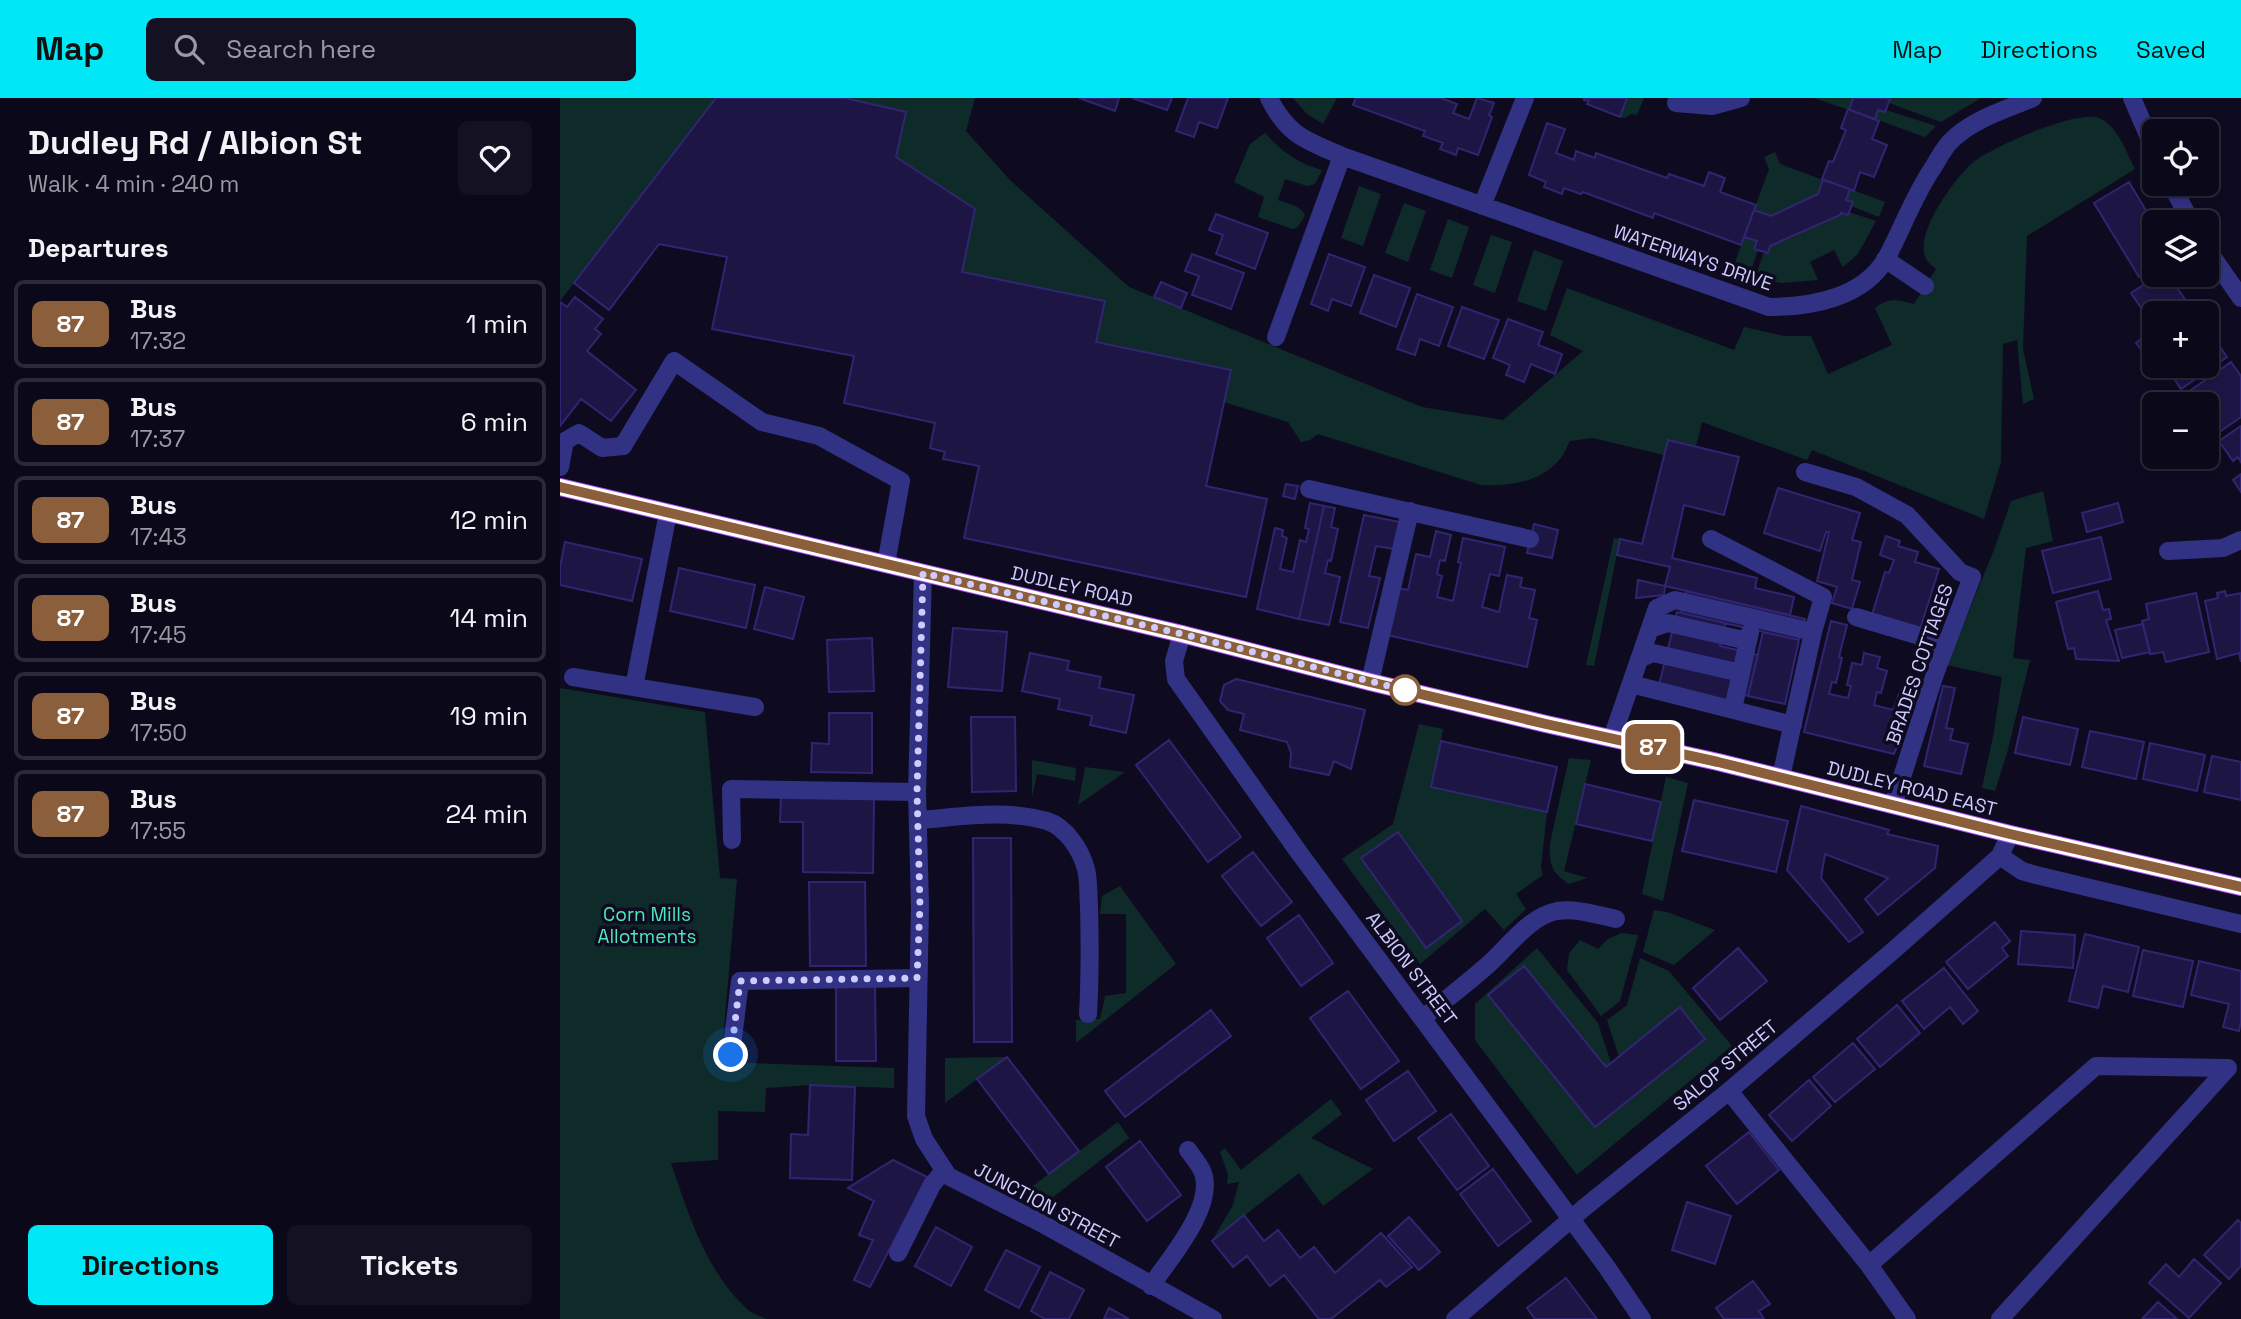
<!DOCTYPE html>
<html lang="en">
<head>
<meta charset="utf-8">
<style>
	body { margin:0; font-family:"Space Grotesk",sans-serif; background:#131122; color:#f1f3f6; height:100vh; display:flex; flex-direction:column; font-size:26px; white-space:nowrap }
	* { box-sizing:border-box; margin:0 }
	p { font-size:23px; color:#999aa2 }
	.icon { flex:none; width:38px; height:38px; fill:none; stroke:currentColor; stroke-width:2; stroke-linecap:round; stroke-linejoin:round }
	.map { position:relative; flex:1; overflow:hidden }
	.drawer { display:flex; flex-direction:column; background:#0a0819; width:560px }
	.drawer>* { flex:none }
	.badge { padding:0 14px; border-radius:10px; font-size:24px; line-height:46px }
	.controls { position:absolute; left:1582px; top:21px; display:grid; gap:14px }
	.controls a { display:grid; place-items:center; width:77px; height:77px; border-radius:10px; background:#0a0819; box-shadow:0 4px 10px #0003,0 0 0 2px #2a2938; font-size:35px }
	.you { position:absolute; width:35px; height:35px; margin:-18px; border:5px solid #fff; border-radius:50%; background:#1a73e8; box-shadow:0 0 0 10px #1a73e833 }
	.map>.badge { position:absolute; translate:-50% -50%; box-shadow:0 0 0 4px #fff }
	h2 { padding:0 28px; font-size:26px; line-height:63px }
	.round { display:grid; place-items:center; flex:none; width:74px; height:74px; border-radius:10px; background:#131122 }
	.head { display:flex; align-items:center; justify-content:space-between; height:119px; padding:0 28px }
	h1 { font-size:33px; font-weight:600; line-height:52px }
	.button { display:flex; gap:14px; margin-top:auto; padding:14px 28px }
	.button a { flex:1; height:80px; border-radius:10px; background:#00e8f6; color:#111; font-size:28px; font-weight:600; line-height:80px; text-align:center }
	.button a+a { background:#131122; color:#f1f3f6 }
	ul { padding:0; list-style:none }
	li { display:flex; align-items:center; gap:21px; height:88px; margin:0 14px 10px; padding:0 14px; border:4px solid #2a2938; border-radius:10px }
	li div { flex:1 }
	li b { display:block; font-size:26px }
	li em { font-style:normal }
	li .badge { min-width:77px; font-weight:700; text-align:center }
	header { display:flex; align-items:center; gap:42px; box-sizing:border-box; height:98px; padding:0 35px; background:#00e8f6; color:#111 }
	header strong { font-size:33px }
	nav { display:flex; gap:38px; margin-inline-start:auto; font-size:24px }
	.search { width:490px; height:63px; background:#131122; display:flex; align-items:center; gap:18px; box-sizing:border-box; padding:0 24px; border-radius:10px; color:#999aa2; font-size:26px }
	main { display:flex; flex:1; min-height:0 }
	.map>svg:first-child { display:block }
	.green { fill:#0e2b29 }
	.building { fill:#1d1544; stroke:#312572; stroke-width:2 }
	.lines { fill:none; stroke-linecap:round; stroke-linejoin:round }
	.service { stroke:#323284; stroke-width:18 }
	.minor { stroke:#323284; stroke-width:18 }
	.tertiary { stroke:#323284; stroke-width:18 }
	.primary { stroke:#b752ff; stroke-width:18 }
	.line-casing { stroke:#fff; stroke-width:16 }
	.line { stroke:#8b5e3c; stroke-width:10 }
	.walk { stroke:#cfcbff; stroke-width:7; stroke-dasharray:0 12.6 }
	.stop-dot { fill:#fff; stroke:#8b5e3c; stroke-width:3.5 }
	.labels { text-anchor:middle; stroke-width:7; stroke-linejoin:round; paint-order:stroke }
	.street-label { font-size:19px; fill:#cfcbff; stroke:#0e0b21 }
	.park-label { font-size:19px; fill:#4de9bb; stroke:#0e0b21 }
</style>
</head>
<body>
<header>
<strong>Map</strong>
<div class="search"><svg class="icon" aria-label="search" viewBox="0 0 24 24"><circle cx="10" cy="10" r="6"/><path d="M15 15l6 6"/></svg>Search here</div>
<nav><a>Map</a><a>Directions</a><a>Saved</a></nav>
</header>
<main>
<section class="drawer">
<div class="head"><div><h1>Dudley Rd / Albion St</h1><p>Walk · 4 min · 240 m</p></div><a class="round"><svg class="icon" aria-label="heart" viewBox="0 0 24 24"><path d="M12 20l-8-8c-3-5 5-10 8-4 3-6 11-1 8 4z"/></svg></a></div>
<h2>Departures</h2>
<ul>
<li><span class="badge" style="background:#8b5e3c;color:#fff">87</span><div><b>Bus</b><p>17:32</p></div><em>1 min</em></li>
<li><span class="badge" style="background:#8b5e3c;color:#fff">87</span><div><b>Bus</b><p>17:37</p></div><em>6 min</em></li>
<li><span class="badge" style="background:#8b5e3c;color:#fff">87</span><div><b>Bus</b><p>17:43</p></div><em>12 min</em></li>
<li><span class="badge" style="background:#8b5e3c;color:#fff">87</span><div><b>Bus</b><p>17:45</p></div><em>14 min</em></li>
<li><span class="badge" style="background:#8b5e3c;color:#fff">87</span><div><b>Bus</b><p>17:50</p></div><em>19 min</em></li>
<li><span class="badge" style="background:#8b5e3c;color:#fff">87</span><div><b>Bus</b><p>17:55</p></div><em>24 min</em></li>
</ul>
<div class="button"><a>Directions</a><a>Tickets</a></div>
</section>
<div class="map">
<svg width="1681" height="1221" viewBox="0 0 1681 1221">
	<rect width="100%" height="100%" fill="#0e0b21"/>
	<!-- green -->
	<path class="green" d="M0,0H156L0,203Z
		M285,0H415L406,33L450,82L569,189L862,309L943,322L1023,253L990,237L1007,190L1174,252L1184,229L1224,238H1251L1268,276L1332,247L1315,210C1329,199 1338,202 1354,206L1376,171C1370,166 1365,162 1364,154C1360,129 1393,83 1411,66C1429,50 1517,11 1539,20C1558,28 1566,54 1575,71L1467,138L1463,251L1474,301L1463,306L1457,242L1443,246L1441,364L1424,421L1252,352L1247,362L1142,324L1136,348L1108,342L1104,357L1033,340L1010,343C1007,349 1004,357 999,362C980,385 949,388 921,387L758,336L750,342L741,344L728,324L664,304L670,272L536,244L545,203L402,174L415,111L336,59L345,14Z
		M733,0H777L763,26L746,15Z
		M1067,0H1084L1077,17L1071,16L1065,20L1060,19Z
		M1254,0H1293L1289,12Z
		M1326,0H1421L1381,24L1329,5L1330,1Z
		M1318,12L1325,14L1326,12L1376,28L1365,39L1315,21Z
		M705,35C722,54 738,65 762,72L755,86L747,88L725,81L718,102C728,106 741,107 745,118L737,130L732,131L698,119L704,99L674,84L690,46Z
		M1215,54L1220,66L1263,82L1258,96L1211,118L1194,112L1209,71L1204,59Z
		M799,88L821,96L803,148L781,140Z
		M1290,91L1325,104L1319,119L1291,108L1292,104L1286,102Z
		M844,105L866,113L848,164L825,155Z
		M1289,114L1316,123L1298,156L1283,169L1274,152L1250,164L1258,182L1221,185L1195,180L1204,154L1208,155L1210,148L1280,117L1281,115L1288,117Z
		M888,121L909,129L892,180L870,172Z
		M931,137L952,144L935,195L913,187Z
		M1184,139L1197,143L1198,152L1189,178L1172,173Z
		M974,152L1003,163L986,213L957,203Z
		M1483,393L1493,443L1466,450L1453,560L1470,562L1447,655L1435,693L1422,690L1434,634L1442,579L1387,567L1434,452L1451,403Z
		M1054,440L1060,441L1034,568L1026,567Z
		M0,590L145,614L160,780L177,781L161,964L334,970V990L250,987L206,990L205,1014L158,1013V1062L111,1065C129,1117 145,1172 187,1211C192,1216 200,1218 207,1221H0Z
		M859,626L883,631L881,643L987,714L981,769L983,777L956,796L966,811L944,832L925,811L860,866L782,761L833,726Z
		M1009,660L1031,662L1004,773L1027,780L1009,786C991,775 989,765 990,745Z
		M472,662L516,670L515,683L477,676L472,699Z
		M525,669L565,674L518,707Z
		M1106,679L1128,685L1103,803L1082,796Z
		M560,788L616,866L516,945V922L540,921L545,898L566,895V816H540L542,798Z
		M1094,812L1107,814L1155,832L1114,867L1083,854Z
		M1061,835L1078,837L1060,903L1041,918L1007,872L1009,855L1020,842L1038,851L1048,841Z
		M977,850L1038,925L1051,965L1046,969L964,868L928,898L1035,1029L1145,941L1120,909L1059,959L1047,922L1067,907L1080,860L1109,873L1172,948L1017,1077L915,942V906Z
		M447,959L385,1005V960Z
		M771,1001L782,1016L751,1040L813,1071L763,1108L739,1075L652,1143L673,1107L679,1084L667,1086L668,1076L660,1054L665,1050L681,1072Z
		M558,1024L569,1040L492,1100L470,1090Z"/>
	<!-- building -->
	<path class="building" d="M156,0H285L346,14L336,59L415,111L402,174L545,203L536,244L671,272L646,388L707,401L686,499L404,440L419,368L383,361L385,354L370,350L375,325L284,305L294,258L152,231L167,159L99,146L49,212L14,185Z
		M519,0H559L555,13Z
		M572,0H612L607,12Z
		M628,0H668L657,30L639,24L634,39L616,33Z
		M796,0H881L897,6L893,15L909,21L917,0L934,5L929,17L932,19L918,57L898,50L896,57L880,51L883,45L863,38L865,33L793,7Z
		M1024,0H1067L1060,19L1027,6L1029,3L1024,2Z
		M1293,0H1326L1330,1L1325,14L1318,12L1315,21L1289,12Z
		M1288,11L1319,23L1312,41L1327,47L1314,79L1300,74L1294,93L1262,81L1269,63L1273,64L1286,32L1281,30Z
		M987,25L1005,31L996,55L1014,62L1016,53L1035,60L1036,55L1107,80L1109,76L1144,88L1149,74L1165,80L1160,94L1196,107L1181,147L1094,115L1093,120L1023,94L1021,96L1004,90L1002,96L984,89L986,84L969,77Z
		M1263,82L1290,91L1286,102L1293,104L1288,117L1281,115L1280,117L1210,148L1208,155L1194,151L1197,143L1184,139L1194,112L1211,118L1258,96Z
		M1569,84L1594,126V170L1579,179L1534,105Z
		M656,116L708,135L695,171L656,156L663,137L649,132Z
		M632,156L684,175L671,211L632,197L639,178L625,173Z
		M769,156L805,169L791,208L772,201L768,213L751,206Z
		M814,177L850,190L836,229L800,215Z
		M1599,177H1608L1634,214L1594,215V243L1580,250L1576,245L1588,236V231L1581,221L1586,217L1571,195Z
		M601,184L627,195L621,210L594,199Z
		M857,196L893,209L879,248L860,241L855,257L837,251Z
		M15,199L43,221L35,231L41,236L27,253L76,292L51,323L21,301L0,328V204L7,209Z
		M902,209L939,222L924,261L888,248Z
		M948,221L983,234L978,247L1002,256L995,276L971,266L964,284L946,277L950,267L933,260Z
		M1647,230L1667,259L1621,291L1609,273L1617,268H1647Z
		M1671,264L1681,278V319L1655,337L1647,326L1658,317L1652,308L1647,312V306H1630L1624,297Z
		M1681,328V364L1678,359L1673,363L1659,343Z
		M1108,342L1179,359L1164,417L1124,407L1112,460L1197,480L1195,490L1234,499L1230,517L1105,488L1110,469L1057,457L1060,441L1082,446Z
		M1681,376V394L1673,382Z
		M726,386L738,388L735,401L723,398Z
		M1218,390L1300,415L1292,442L1301,444L1292,482L1300,484L1292,511L1272,505L1277,489L1257,483L1269,434H1266L1260,453L1204,435Z
		M750,405L764,408L739,521L697,511L715,430L723,432L722,438L727,440L720,471L733,474L740,442L746,444L749,431L745,430Z
		M1558,405L1563,424L1527,434L1522,415Z
		M764,408L775,410L771,429L778,431L771,463L768,462L765,475L780,479L769,527L739,521Z
		M804,417L840,424L834,451L816,448L809,478L820,480L808,530L780,524Z
		M974,426L998,432L992,460L967,455Z
		M876,433L891,437L885,463L880,462L877,476L882,478L877,499L893,503L901,465L898,464L903,440L945,449L939,478L930,476L922,509L939,514L947,477L962,480L960,489L975,492L969,520L977,522L967,569L827,537L837,490L848,492L856,456L870,459Z
		M1326,438L1340,443L1338,448L1358,454L1355,464L1379,471L1360,531L1312,517L1325,474L1329,475L1334,462L1320,457Z
		M1541,439L1551,481L1493,495L1482,453Z
		M5,444L82,461L72,503L0,487V469Z
		M119,470L195,487L186,530L110,513Z
		M1078,482L1105,488L1104,497L1076,500Z
		M205,489L244,499L233,541L194,531Z
		M1126,493L1245,521L1239,542L1121,515Z
		M1538,493L1543,512L1549,511L1551,521L1546,522L1559,563L1516,561L1514,550L1508,551L1496,504Z
		M1665,493L1666,498L1681,495V564L1679,555L1657,561L1645,503L1658,500L1657,495Z
		M1636,495L1649,554L1606,564L1603,554L1590,556L1582,523L1589,521L1586,506Z
		M1117,514L1165,525L1160,548L1198,557L1188,598L1175,594L1170,616L1096,599Z
		M1271,523L1287,527L1279,559L1282,560L1276,585L1272,584L1269,596L1288,600L1291,588L1287,587L1292,565L1302,567L1304,555L1320,559L1317,570L1327,573L1321,595L1317,594L1314,607L1333,612L1346,578L1363,582L1334,656L1244,634Z
		M1583,526L1590,554L1562,560L1555,532Z
		M393,530L447,534L442,593L388,589Z
		M1203,534L1239,542L1225,606L1188,598Z
		M312,540L314,593L269,594L267,542Z
		M470,555L509,563L507,572L541,579L539,590L574,597L566,635L530,627L532,618L498,611L500,601L462,593Z
		M676,581L805,612L791,671L774,663L769,677L730,669L731,655L727,644L680,632L684,616L668,612L660,603L664,587Z
		M1383,588L1395,590L1386,630L1393,631L1390,642L1408,646L1401,676L1364,668Z
		M269,615H312V675L251,674L252,645L269,646Z
		M411,619H455L456,693L412,694Z
		M1463,619L1518,631L1510,667L1455,655Z
		M1530,633L1584,644L1576,681L1522,669Z
		M609,642L681,739L648,764L576,667Z
		M881,643L997,669L987,714L871,689Z
		M1590,645L1645,657L1637,693L1583,681Z
		M1652,658L1681,664V702L1644,694Z
		M1025,686L1101,704L1092,743L1016,726Z
		M221,699L314,701L313,775L243,774V724H220Z
		M1134,702L1228,723L1216,774L1122,753Z
		M1241,708L1329,732L1327,736L1378,748L1375,770L1318,817L1305,801L1328,780L1265,756L1261,780L1303,834L1289,844L1227,772Z
		M838,734L902,823L866,850L801,760Z
		M413,740H451L452,944H414Z
		M693,754L732,804L701,828L662,778Z
		M249,784H305L306,868H250Z
		M739,817L773,865L741,888L707,840Z
		M1435,824L1450,843L1442,850L1448,858L1408,891L1386,864Z
		M1461,833L1515,837L1513,870L1458,866Z
		M1525,836L1579,849L1568,894L1543,888L1538,910L1509,903Z
		M1178,850L1207,883L1160,922L1133,890Z
		M1583,852L1633,863L1623,909L1573,898Z
		M1639,863L1681,873V923L1679,933L1663,929L1669,906L1631,897Z
		M964,868L1046,969L1120,909L1145,941L1035,1029L928,897Z
		M1384,870L1418,913L1403,926L1390,909L1364,931L1342,903Z
		M315,887L316,963H276V888Z
		M788,893L839,963L801,991L750,920Z
		M1337,907L1360,935L1320,969L1297,941Z
		M651,912L671,938L565,1019L545,993Z
		M1293,945L1315,971L1275,1004L1253,979Z
		M447,959L519,1053L489,1076L417,981Z
		M848,973L876,1013L834,1043L806,1002Z
		M1249,982L1271,1008L1232,1043L1209,1017Z
		M250,987L295,989L292,1082L230,1080L231,1036L248,1037Z
		M891,1016L929,1068L897,1092L858,1040Z
		M1189,1034L1219,1072L1177,1106L1146,1068Z
		M580,1043L621,1097L587,1123L546,1069Z
		M333,1062L367,1079L310,1189L294,1182L313,1142L299,1137L314,1103L288,1090Z
		M933,1071L971,1123L938,1148L900,1096Z
		M1127,1104L1171,1118L1155,1166L1112,1152Z
		M684,1117L704,1143L718,1132L740,1160L754,1149L775,1175L821,1135L852,1169L826,1189L820,1182L771,1221H759L724,1177L710,1188L687,1158L673,1169L652,1143Z
		M849,1119L880,1154L859,1172L828,1138Z
		M1678,1122L1681,1125V1168L1669,1181L1644,1157Z
		M376,1129L412,1149L391,1188L355,1168Z
		M446,1152L480,1169L459,1210L425,1192Z
		M1634,1161L1661,1185L1629,1220L1589,1185L1606,1166L1619,1179Z
		M490,1174L524,1192L509,1221H485L471,1213Z
		M1006,1180L1037,1221H975L967,1210Z
		M1193,1183L1210,1206L1199,1213L1204,1221H1164L1156,1210Z
		M1598,1204L1617,1221H1582Z
		M549,1210L569,1221H544Z"/>
	<g class="lines">
		<!-- service -->
		<path class="service" d="M0,369L5,343L19,335L42,350L63,348L114,263L202,324L259,338L341,383L326,466
			M1245,374L1296,389L1347,417L1400,474L1412,479
			M749,391L970,441
			M108,415L74,589L195,609
			M1151,441L1263,499L1253,534L1221,679
			M1296,519L1370,541L1386,548
			M1090,531L1108,525L1188,543
			M1079,561L1093,555L1181,575
			M13,579L74,589
			M810,584L850,413
			M1071,586L1233,627
			M1173,611L1190,534
			M1052,640L1097,510L1115,502L1253,534
			M172,742L171,691L357,694
			M171,957L180,883L357,880
			M1169,993L1309,1167L1347,1221
			M338,1155L372,1087L384,1072
			M1309,1167L1536,968L1668,970
			M1440,1221L1668,970"/>
		<!-- minor -->
		<path class="minor" d="M709,0C728,38 746,42 782,58L1209,209C1251,209 1304,200 1327,159C1343,129 1354,97 1374,68C1378,61 1383,52 1389,45C1410,22 1445,12 1473,0
			M1116,5L1152,8L1181,0
			M922,108L965,0
			M1325,161L1365,188
			M716,239L782,58
			M1608,453L1663,450L1681,442
			M363,475L357,694L360,807L356,1018L364,1041L388,1078L481,1125L653,1221
			M622,536L614,563L616,581L740,756L1046,1168L1082,1221
			M1333,707L1375,576L1412,479
			M359,722C400,719 446,711 487,723C506,729 521,752 526,771C529,783 528,796 529,808C530,844 530,880 528,916
			M1440,758L1462,773L1476,777L1681,826
			M863,920C885,902 909,884 930,865C949,848 970,818 997,813C1017,810 1037,817 1056,821
			M591,1188C609,1161 655,1109 643,1075C640,1067 633,1059 628,1052
			M895,1221L1025,1109L1169,993L1335,851L1440,758L1450,736"/>
		<!-- tertiary -->
		<path class="tertiary" d="M1572,0L1594,51
			M1611,86L1631,124
			M1647,151L1681,200"/>
		<!-- primary -->
		<path class="primary" d="M0,389L622,536L810,584L986,626L1158,664L1450,736L1681,789"/>
	</g>
	<g class="lines">
		<defs>
			<path id="line" d="M0,389L622,536L810,584L986,626L1158,664L1450,736L1681,789"/>
		</defs>
		<!-- line casing -->
		<use href="#line" class="line-casing"/>
		<!-- line -->
		<use href="#line" class="line"/>
		<!-- walk -->
		<path class="walk" d="M171,957L180,883L357,880L360,807L357,694L363,475L622,536L845,592"/>
	</g>
	<!-- markers -->
	<circle class="stop-dot" cx="845" cy="592" r="14"/>
	<g class="labels">
		<!-- street labels -->
		<g class="street-label">
			<text transform="translate(1133 159) rotate(19)" y="7">WATERWAYS DRIVE</text>
			<text transform="translate(512 488) rotate(13)" y="7">DUDLEY ROAD</text>
			<text transform="translate(1359 566) rotate(-71)" y="7">BRADES COTTAGES</text>
			<text transform="translate(1352 690) rotate(14)" y="7">DUDLEY ROAD EAST</text>
			<text transform="translate(852 870) rotate(53)" y="7">ALBION STREET</text>
			<text transform="translate(1165 967) rotate(-40)" y="7">SALOP STREET</text>
			<text transform="translate(487 1107) rotate(28)" y="7">JUNCTION STREET</text>
		</g>
		<!-- park labels -->
		<g class="park-label">
			<text x="87" y="823">Corn Mills<tspan x="87" dy="22">Allotments</tspan></text>
		</g>
	</g>
</svg>
<div class="controls">
<a><svg class="icon" aria-label="locate" viewBox="0 0 24 24"><circle cx="12" cy="12" r="6"/><path d="M12 2v4M12 18v4M2 12h4M18 12h4"/></svg></a>
<a><svg class="icon" aria-label="layers" viewBox="0 0 24 24"><path d="M12 4l9 5-9 5-9-5zM3 14l9 5 9-5"/></svg></a>
<a>+</a>
<a>−</a>
</div>
<div class="you" style="left:171px;top:957px"></div>
<b class="badge" style="left:1093px;top:649px;background:#8b5e3c;color:#fff">87</b>
</div>
</main>
</body>
</html>
